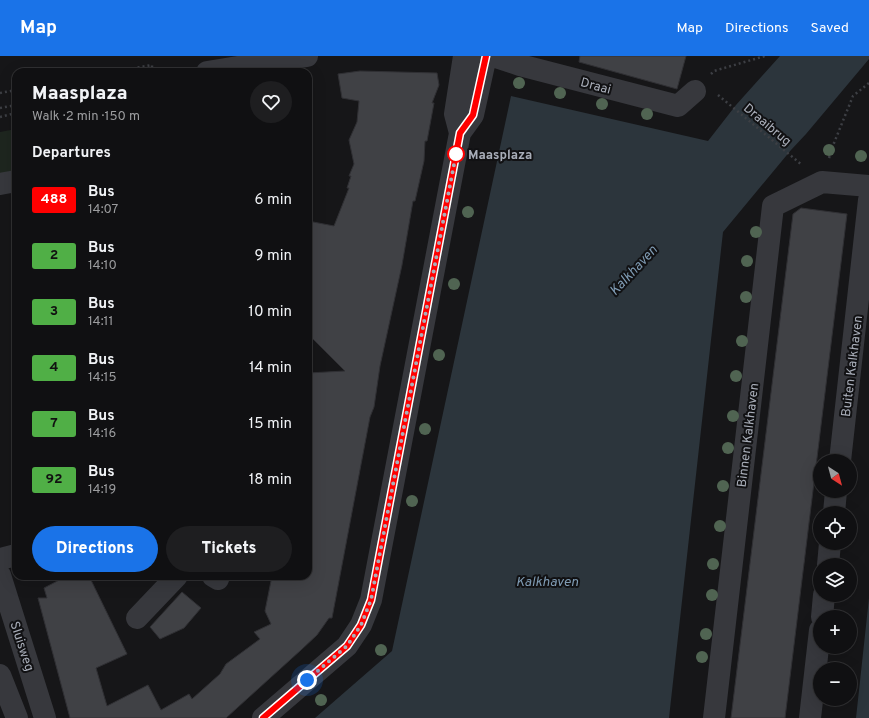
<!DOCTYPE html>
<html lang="en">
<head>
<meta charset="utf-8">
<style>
	body { margin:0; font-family:Overpass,sans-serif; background:#1e1e20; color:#f1f3f6; height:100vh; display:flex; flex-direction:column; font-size:15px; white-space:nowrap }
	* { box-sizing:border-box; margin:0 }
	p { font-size:13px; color:#9c9d9f }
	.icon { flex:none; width:22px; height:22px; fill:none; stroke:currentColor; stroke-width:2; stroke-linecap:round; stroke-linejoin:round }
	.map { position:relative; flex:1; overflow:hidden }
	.sheet { position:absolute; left:12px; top:12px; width:300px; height:512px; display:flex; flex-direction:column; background:#101012; border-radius:12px; box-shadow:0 4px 16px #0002,0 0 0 1px #303032 }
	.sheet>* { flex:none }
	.badge { padding:0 8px; border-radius:3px; font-size:14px; line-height:26px }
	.needle { width:26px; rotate:144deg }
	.tools { position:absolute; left:813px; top:398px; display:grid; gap:8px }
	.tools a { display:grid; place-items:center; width:44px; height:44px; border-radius:50%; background:#101012; box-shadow:0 4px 16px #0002,0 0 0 1px #303032; font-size:20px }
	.you { position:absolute; width:20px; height:20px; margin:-10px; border:3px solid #fff; border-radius:50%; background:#1a73e8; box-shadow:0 0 0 6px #1a73e833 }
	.map>.badge { position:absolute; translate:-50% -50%; box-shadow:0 0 0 2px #fff }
	h2 { padding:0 20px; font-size:15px; line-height:36px }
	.round { display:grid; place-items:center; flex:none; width:42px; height:42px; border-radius:21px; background:#1e1e20 }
	.headline { display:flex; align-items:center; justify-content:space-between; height:68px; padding:0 20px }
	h1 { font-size:19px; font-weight:800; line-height:30px }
	.primary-button { display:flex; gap:8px; margin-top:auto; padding:8px 20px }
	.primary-button a { flex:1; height:46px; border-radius:24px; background:#1a73e8; color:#fff; font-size:16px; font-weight:800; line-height:46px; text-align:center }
	.primary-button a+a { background:#1e1e20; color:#f1f3f6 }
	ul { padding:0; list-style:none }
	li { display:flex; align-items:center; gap:12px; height:56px; padding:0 20px }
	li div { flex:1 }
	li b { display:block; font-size:15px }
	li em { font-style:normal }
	li .badge { min-width:44px; font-weight:700; text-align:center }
	header { display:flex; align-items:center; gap:24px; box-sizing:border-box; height:56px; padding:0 20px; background:#1a73e8; color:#fff }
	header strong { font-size:19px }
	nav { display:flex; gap:22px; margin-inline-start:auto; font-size:14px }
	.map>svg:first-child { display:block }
	.green { fill:#1e261f }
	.water { fill:#2c353c }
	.building { fill:#404145; stroke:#303034 }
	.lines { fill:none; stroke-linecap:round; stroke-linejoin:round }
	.path { stroke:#3d3f44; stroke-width:2.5; stroke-dasharray:2 3; stroke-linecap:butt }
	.minor { stroke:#37383d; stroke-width:22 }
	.tree { fill:#506452 }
	.line-casing { stroke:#fff; stroke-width:9 }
	.line { stroke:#f00; stroke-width:6 }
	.walk { stroke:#a8adb8; stroke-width:4; stroke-dasharray:0 7.2 }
	.stop-dot { fill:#fff; stroke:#f00; stroke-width:2 }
	.labels { text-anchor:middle; stroke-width:4; stroke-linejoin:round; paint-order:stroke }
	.street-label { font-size:13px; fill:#a8adb8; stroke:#111113 }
	.stop-label { font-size:13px; font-weight:bold; fill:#a8adb8; stroke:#111113; text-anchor:start }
	.water-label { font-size:14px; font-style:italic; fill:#7f9bb3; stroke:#111113 }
</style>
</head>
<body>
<header>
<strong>Map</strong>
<nav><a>Map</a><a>Directions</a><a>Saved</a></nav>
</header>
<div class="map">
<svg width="869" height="662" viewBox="0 0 869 662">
	<rect width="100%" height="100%" fill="#161618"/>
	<!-- green -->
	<path class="green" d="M16,73V117L0,120V76Z"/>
	<!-- water -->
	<path class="water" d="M780,0H869V3L806,78L791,94L723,176L669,662H315L392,595L511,40L708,85L736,49Z
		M869,542V662H856Z"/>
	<!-- building -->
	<path class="building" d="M580,0H686L677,33L579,6Z
		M360,15L437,17L439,29L432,47H434L427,85H425L424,105L415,145H413L402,209L380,310L374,351L370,361L332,562H329L317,579L301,594L226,662H70L38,542H47L44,532L67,520H89L127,598L96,612L107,650L148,629L161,654L189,638L192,643L220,618L226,608L260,583L254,576L271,568L265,555L272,520H308V317L345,315L309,279L308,165L334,170L349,132H347L351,120H349L354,108L349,84L357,66L359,45L342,42L338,18Z
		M801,152L847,158L785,662H731L793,158Z
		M182,536L201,552L184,572L160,583L150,571Z"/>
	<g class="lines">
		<!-- path -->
		<path class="path" d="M113,16L152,9V16
			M711,18L714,15L765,0
			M0,37L16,34
			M718,39L802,109
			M0,52L16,49
			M0,61L16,57
			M829,102L834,87L853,40L869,27"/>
		<!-- minor -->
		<path class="minor" d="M493,0L520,9L678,50L695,35
			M207,16L307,0
			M460,77L473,59L486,0
			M0,128L16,125
			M840,405L869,144
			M834,457L836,435
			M0,503L16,499
			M828,509L830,487
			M0,519L45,662
			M213,520L218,523L219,520
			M822,561L824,539
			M137,562L177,520
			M0,619L17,662
			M263,662L347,590L361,569L371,544L460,77L455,58L464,0
			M714,662L773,150L822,126L869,130
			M810,662L820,574"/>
	</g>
	<!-- trees -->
	<g class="tree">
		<circle cx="519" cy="27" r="6"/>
		<circle cx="560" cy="37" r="6"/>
		<circle cx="602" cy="48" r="6"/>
		<circle cx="647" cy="58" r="6"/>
		<circle cx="829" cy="94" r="6"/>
		<circle cx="861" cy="100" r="6"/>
		<circle cx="468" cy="156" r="6"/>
		<circle cx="756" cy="176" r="6"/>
		<circle cx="747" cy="205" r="6"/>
		<circle cx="454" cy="228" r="6"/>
		<circle cx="746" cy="241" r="6"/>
		<circle cx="742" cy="285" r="6"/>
		<circle cx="439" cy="299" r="6"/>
		<circle cx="736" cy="320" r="6"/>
		<circle cx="733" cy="360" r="6"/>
		<circle cx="425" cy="373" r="6"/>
		<circle cx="728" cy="392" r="6"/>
		<circle cx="723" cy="430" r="6"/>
		<circle cx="412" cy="445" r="6"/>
		<circle cx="720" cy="470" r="6"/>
		<circle cx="713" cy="508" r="6"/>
		<circle cx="712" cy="539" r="6"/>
		<circle cx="706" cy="578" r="6"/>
		<circle cx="381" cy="594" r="6"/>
		<circle cx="702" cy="601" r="6"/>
		<circle cx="321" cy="644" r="6"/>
	</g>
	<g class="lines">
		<defs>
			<path id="line" d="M263,662L347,590L361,569L371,544L460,77L473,59L486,0"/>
		</defs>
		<!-- line casing -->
		<use href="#line" class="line-casing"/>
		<!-- line -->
		<use href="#line" class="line"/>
		<!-- walk -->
		<path class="walk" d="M307,624L347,590L361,569L371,544L456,98"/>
	</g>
	<!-- markers -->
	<circle class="stop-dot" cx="456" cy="98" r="8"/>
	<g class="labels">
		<!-- street labels -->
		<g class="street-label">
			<text transform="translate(596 29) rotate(15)" y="5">Draai</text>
			<text transform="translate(768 68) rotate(40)" y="5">Draaibrug</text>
			<text transform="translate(851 310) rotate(-83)" y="5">Buiten Kalkhaven</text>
			<text transform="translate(747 379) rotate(-83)" y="5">Binnen Kalkhaven</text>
			<text transform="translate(23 590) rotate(72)" y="5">Sluisweg</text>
		</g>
		<!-- stop labels -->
		<g class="stop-label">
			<text x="468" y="103">Maasplaza</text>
		</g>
		<!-- water labels -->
		<g class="water-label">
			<text transform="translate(633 214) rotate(-47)" y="5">Kalkhaven</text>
			<text x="547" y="530">Kalkhaven</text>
		</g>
	</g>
</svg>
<div class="tools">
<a><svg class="needle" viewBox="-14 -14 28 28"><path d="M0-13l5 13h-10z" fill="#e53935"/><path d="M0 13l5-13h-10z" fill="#9c9d9f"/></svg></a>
<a><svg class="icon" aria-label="locate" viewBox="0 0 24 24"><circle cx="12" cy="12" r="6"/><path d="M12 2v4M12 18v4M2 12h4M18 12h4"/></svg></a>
<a><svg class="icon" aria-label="layers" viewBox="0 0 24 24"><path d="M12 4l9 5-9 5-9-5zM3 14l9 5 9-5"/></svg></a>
<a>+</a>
<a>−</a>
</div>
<div class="you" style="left:307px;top:624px"></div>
<section class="sheet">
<div class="headline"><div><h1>Maasplaza</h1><p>Walk · 2 min · 150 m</p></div><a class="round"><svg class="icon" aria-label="heart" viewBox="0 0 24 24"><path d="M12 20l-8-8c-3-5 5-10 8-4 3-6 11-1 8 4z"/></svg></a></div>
<h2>Departures</h2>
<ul>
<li><span class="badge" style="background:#f00;color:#fff">488</span><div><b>Bus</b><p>14:07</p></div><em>6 min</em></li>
<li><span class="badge" style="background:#50af46;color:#111">2</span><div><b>Bus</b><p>14:10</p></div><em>9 min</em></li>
<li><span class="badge" style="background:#50af46;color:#111">3</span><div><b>Bus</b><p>14:11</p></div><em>10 min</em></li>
<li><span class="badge" style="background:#50af46;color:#111">4</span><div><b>Bus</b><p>14:15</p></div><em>14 min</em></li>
<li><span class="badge" style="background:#50af46;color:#111">7</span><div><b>Bus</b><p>14:16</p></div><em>15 min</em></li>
<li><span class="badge" style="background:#50af46;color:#111">92</span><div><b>Bus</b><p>14:19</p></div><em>18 min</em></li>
</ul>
<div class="primary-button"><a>Directions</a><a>Tickets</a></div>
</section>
</div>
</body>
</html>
